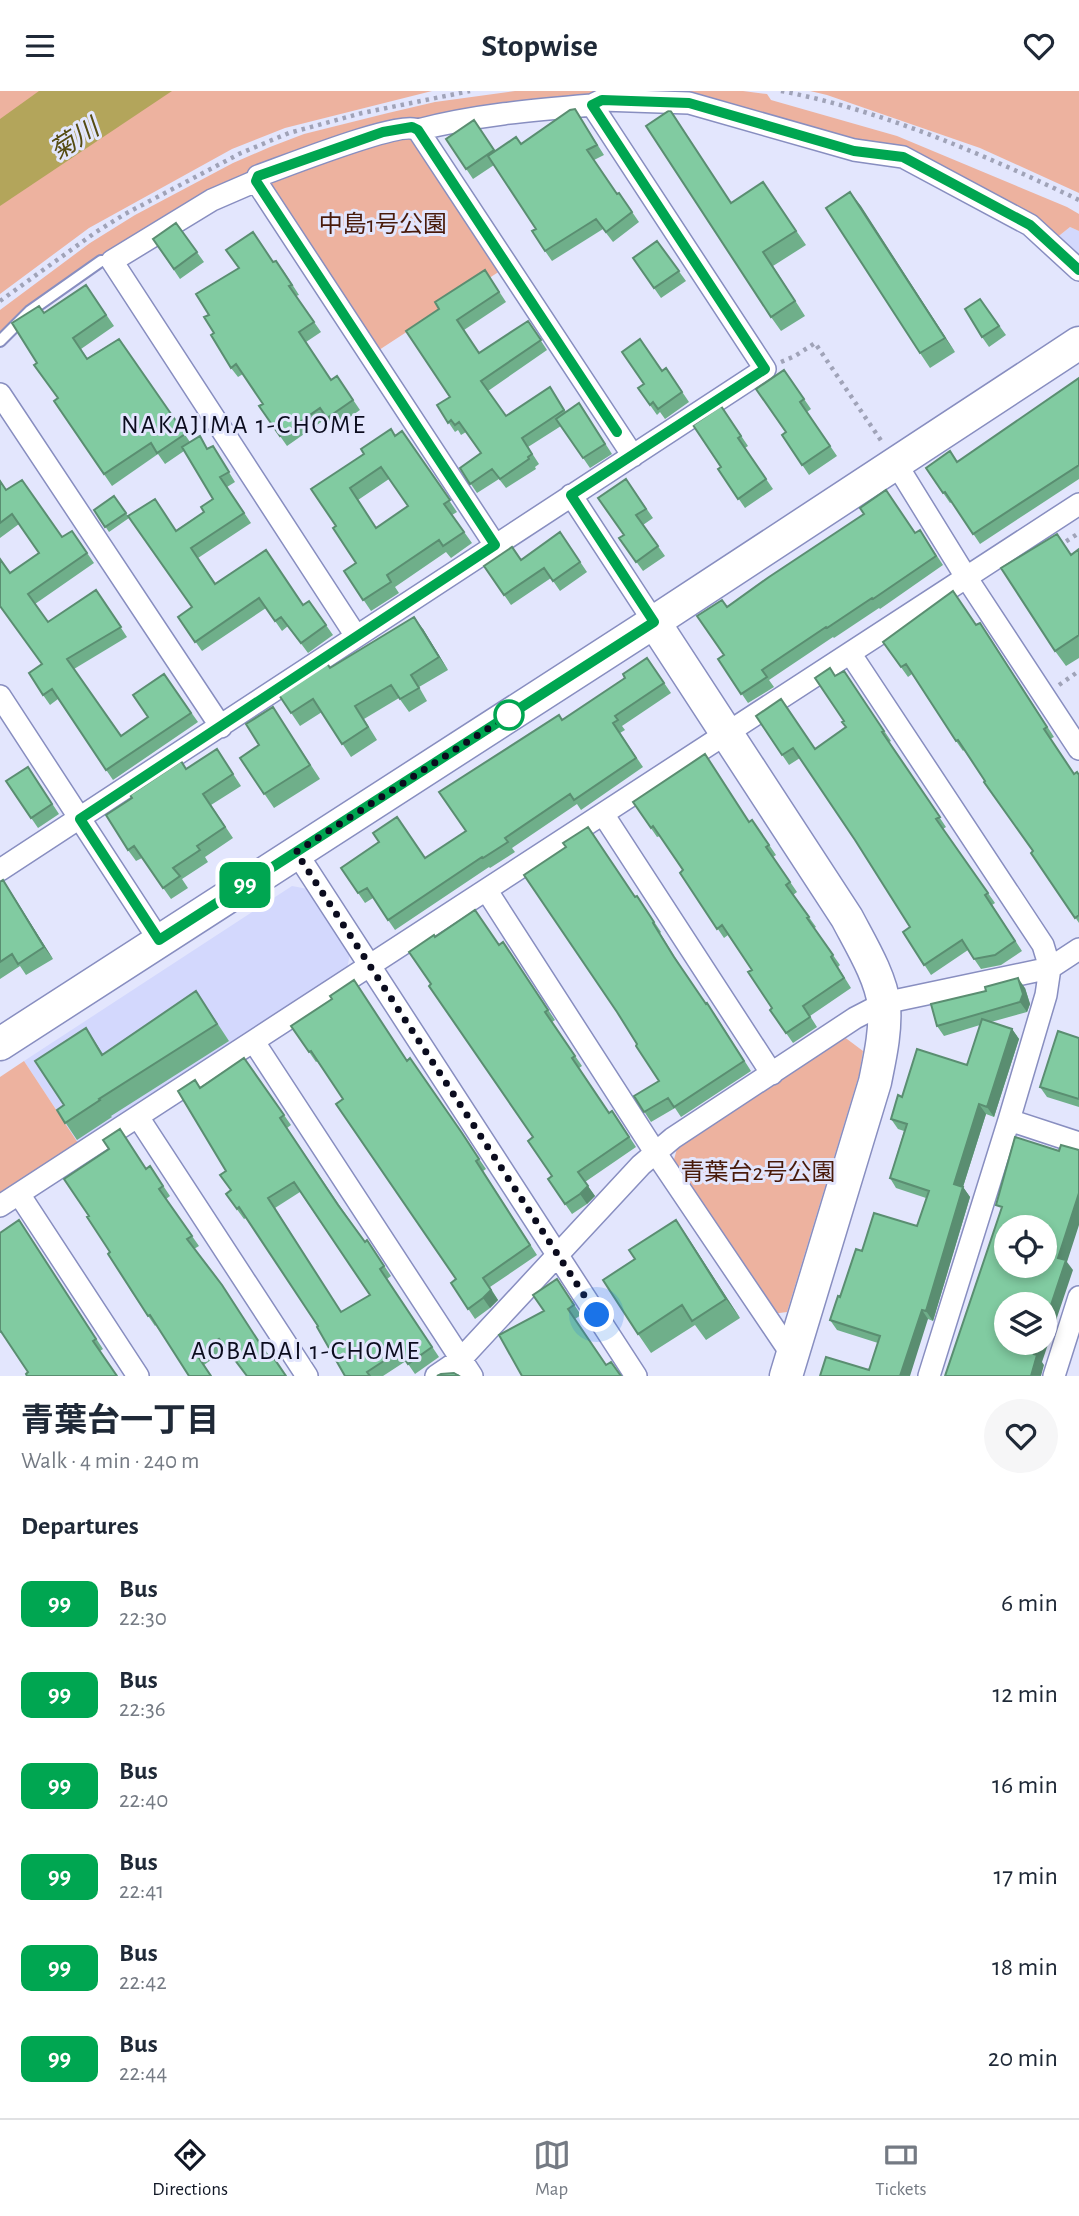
<!DOCTYPE html>
<html lang="en">
<head>
<meta charset="utf-8">
<style>
	body { margin:0; font-family:"Alegreya Sans","Noto Sans JP",sans-serif; background:#f6f6f7; color:#1f2937; height:100vh; display:flex; flex-direction:column; font-size:26px; white-space:nowrap }
	* { box-sizing:border-box; margin:0 }
	p { font-size:23px; color:#747a83 }
	.icon { flex:none; width:38px; height:38px; fill:none; stroke:currentColor; stroke-width:2; stroke-linecap:round; stroke-linejoin:round }
	.map { position:relative; height:1285px; overflow:hidden }
	.panel { display:flex; flex-direction:column; background:#fff; flex:1 }
	.panel>* { flex:none }
	.badge { padding:0 14px; border-radius:10px; font-size:24px; line-height:46px }
	.buttons { position:absolute; left:994px; top:1124px; display:grid; gap:14px }
	.buttons a { display:grid; place-items:center; width:63px; height:63px; border-radius:50%; background:#fff; box-shadow:0 4px 10px #0003; font-size:35px }
	.you { position:absolute; width:35px; height:35px; margin:-18px; border:5px solid #fff; border-radius:50%; background:#1a73e8; box-shadow:0 0 0 10px #1a73e833 }
	.map>.badge { position:absolute; translate:-50% -50%; box-shadow:0 0 0 4px #fff }
	h2 { padding:0 21px; font-size:26px; line-height:63px }
	.round { display:grid; place-items:center; flex:none; width:74px; height:74px; border-radius:37px; background:#f6f6f7 }
	.headline { display:flex; align-items:center; justify-content:space-between; height:119px; padding:0 21px }
	h1 { font-size:33px; font-weight:700; line-height:52px }
	ul { padding:0; list-style:none }
	li { display:flex; align-items:center; gap:21px; height:91px; padding:0 21px }
	li div { flex:1 }
	li b { display:block; font-size:26px }
	li em { font-style:normal }
	li .badge { min-width:77px; font-weight:700; text-align:center }
	header { display:flex; justify-content:space-between; align-items:center; height:91px; padding:0 21px; background:#fff; font-size:32px; font-weight:700 }
	.menu { display:flex; justify-content:space-around; align-items:center; height:98px; border-top:2px solid #e0e1e3; background:#fff; font-size:19px; color:#747a83 }
	.menu a { display:grid; justify-items:center; gap:4px }
	.menu .active { color:#111827 }
	.map>svg:first-child { display:block }
	.built { fill:#d3d8fd }
	.green { fill:#edb29f }
	.water { fill:#b3a55b }
	.lines { fill:none; stroke-linecap:round; stroke-linejoin:round }
	.lane-casing { stroke:#888ec0; stroke-width:14 }
	.street-casing { stroke:#888ec0; stroke-width:24 }
	.secondary-casing { stroke:#888ec0; stroke-width:35 }
	.path { stroke:#a0a3b8; stroke-width:4.5; stroke-dasharray:3.5 5; stroke-linecap:butt }
	.lane { stroke:#fff; stroke-width:10 }
	.street { stroke:#fff; stroke-width:21 }
	.secondary { stroke:#fff; stroke-width:32 }
	.wall { fill:#6faf8a; fill-rule:evenodd }
	.shaded-wall { fill:#5a8e71 }
	.building { fill:#81cba1; stroke:#5a8e71; stroke-width:2; fill-rule:evenodd }
	.line-casing { stroke:#fff; stroke-width:16 }
	.line { stroke:#00a651; stroke-width:10 }
	.walk { stroke:#0b0c1e; stroke-width:7; stroke-dasharray:0 12.6 }
	.stop-dot { fill:#fff; stroke:#00a651; stroke-width:3.5 }
	.labels { text-anchor:middle; stroke-width:6; stroke-linejoin:round; paint-order:stroke }
	.park-label { font-size:24px; fill:#481a0a; stroke:#e3e6fd }
	.water-label { font-size:26px; font-style:italic; fill:#554b12; stroke:#e3e6fd }
	.neighbourhood-label { font-size:26px; letter-spacing:2px; fill:#0b0c1e; stroke:#e3e6fd }
</style>
</head>
<body>
<header><svg class="icon" aria-label="menu" viewBox="0 0 24 24"><path d="M4 6h16M4 12h16M4 18h16"/></svg>Stopwise<svg class="icon" aria-label="heart" viewBox="0 0 24 24"><path d="M12 20l-8-8c-3-5 5-10 8-4 3-6 11-1 8 4z"/></svg></header>
<div class="map">
<svg width="1079" height="1285" viewBox="0 0 1079 1285">
	<rect width="100%" height="100%" fill="#e3e6fd"/>
	<!-- built -->
	<path class="built" d="M1070,136L1079,140V171L1055,148Z
		M292,795L308,798L350,862L347,879L78,1052L24,970Z"/>
	<!-- green -->
	<path class="green" d="M0,0H432L285,37L232,58L89,137L0,203Z
		M515,0H743L767,3L771,9L897,45L1067,116L1079,123V140L1070,136L1055,148L904,63L688,8L510,14L199,108L103,164L24,218L0,243V219L90,152L135,124L233,72L270,56L304,43L388,22L435,11Z
		M810,0H1079V102L980,57L827,4Z
		M409,40L500,180L379,259L266,86Z
		M843,945L863,960L859,984L787,1221L772,1223L673,1072L678,1054Z
		M24,970L78,1052L0,1103V986Z"/>
	<!-- water -->
	<path class="water" d="M39,0H172L0,115V28Z"/>
	<g class="lines">
		<defs>
			<path id="lane" d="M0,250L30,220L101,170H112"/>
			<path id="street" d="M592,14L602,9L689,12L854,59L903,66L1030,134L1079,179
				M418,39L633,365
				M256,90L495,454
				M0,303L221,636
				M895,371L966,486L1079,658
				M571,404L654,531
				M850,562L1043,854L1050,877L1046,904L1009,1029L929,1285
				M0,605L159,849
				M603,723L772,983
				M296,761L636,1285
				M0,779L765,278L592,14C533,19 475,24 418,39C400,29 284,76 258,85L256,90L212,109L112,170L356,545
				M487,800L655,1061L792,1264
				M254,951L472,1285
				M138,1026L307,1285
				M1009,1029L1079,1052
				M19,1103L138,1285
				M0,1115L1079,413
				M436,1285L461,1268L641,1074L673,1047L855,927L884,912L1050,877L1079,858
				M1054,1285L1079,1206"/>
			<path id="secondary" d="M654,531L847,827C860,852 881,886 884,914C886,940 880,966 875,991L786,1285
				M0,953L654,531L1079,252"/>
		</defs>
		<!-- lane casing -->
		<use href="#lane" class="lane-casing"/>
		<!-- street casing -->
		<use href="#street" class="street-casing"/>
		<!-- secondary casing -->
		<use href="#secondary" class="secondary-casing"/>
		<!-- path -->
		<path class="path" d="M781,0C882,19 987,65 1079,109
			M0,210L96,141L125,123L241,62L289,42L362,22L470,0
			M781,271L795,265L815,252L882,351
			M1059,455L1079,442
			M1059,594L1079,580"/>
		<!-- lane -->
		<use href="#lane" class="lane"/>
		<!-- street -->
		<use href="#street" class="street"/>
		<!-- secondary -->
		<use href="#secondary" class="secondary"/>
	</g>
	<!-- wall -->
	<path class="wall" d="M575,18L604,64L594,69L617,103L619,102L639,131L613,151L603,138L552,170L545,160L536,138L494,74L473,88L446,48L474,29L495,60L521,53Z
		M670,19L731,112L763,91L806,154L773,175L805,225L781,240L771,226Z
		M850,101L955,261L930,277L920,262Z
		M176,132L204,171L180,188L153,148Z
		M657,150L686,190L661,207L633,167Z
		M274,171L283,179L299,204L296,205L321,241L306,251L331,289L337,285L360,319L334,337L327,327L287,355L259,315L263,313L243,283L238,286L231,277L214,242Z
		M485,179L506,211L464,239L479,262L528,230L547,259L488,300L506,325L550,296L566,321L579,312L612,363L590,377L561,335L528,356L539,373L535,376L536,378L506,397L499,388L477,402L460,377L481,363L466,341L461,344L458,339L455,341L437,314L450,306L439,218Z
		M86,194L114,235L81,258L87,267L119,248L190,351L208,358L213,355L235,391L227,396L251,432L198,467L216,493L303,514L309,510L333,544L308,562L288,535L282,540L266,517L202,560L178,526L192,516L129,427L109,441L94,419L114,405L128,425L176,439L204,421L213,408L184,360L165,373L158,363L112,395L54,310L58,307L37,272L44,222Z
		M980,208L1006,244L989,256L982,246Z
		M666,277L689,311L665,328L660,321L657,324L638,297Z
		M784,279L811,318L807,321L837,365L809,384L782,344L786,341Z
		M1079,287V388L980,453L952,411L950,412L926,377L957,371Z
		M721,315L748,355L745,357L773,398L745,417L718,378L721,376Z
		M402,340L457,421L452,424L472,452L451,467L446,461L395,496L399,502L371,520L344,480L356,472L336,435L311,398ZM389,388L408,415L376,437L358,409Z
		M626,388L653,427L643,434L665,465L643,480L619,447L624,444Z
		M0,389L6,399L62,446L72,440L94,472L35,513L48,531L96,499L127,546L74,578L121,645L148,626L164,583L198,631L113,689L58,608L50,614L43,604L42,573L10,482L39,462L19,433L0,447Z
		M920,439L943,474L880,518L879,517L834,547L833,546L769,589L774,596L748,612L718,568L724,564L727,516L915,442Z
		M560,441L587,481L560,500L551,487L511,514L484,475L521,469Z
		M1079,458V567L1066,575L1055,560L1071,463Z
		M976,534L987,542L1054,646L1050,648L1074,683H1079V832L1031,762L1033,760L964,659L963,660L956,650L912,583L908,586L883,551Z
		M423,538L448,579L419,596L427,610L409,621L399,607L364,628L377,649L351,666L322,621L300,635L277,601L330,577Z
		M647,567L671,602L622,635L625,639L620,642L643,676L581,719L577,713L512,757L515,761L490,777L489,776L395,839L373,807L365,812L341,777L425,767L466,740L562,629L625,587Z
		M844,580L891,650L889,651L946,736L943,738L995,812L992,814L1022,860L1001,874L981,878L968,859L931,884L903,841L910,836L855,749L800,667L789,674L756,625L815,658L846,636L835,585Z
		M282,630L320,688L274,717L240,667L259,654Z
		M217,658L241,695L211,714L233,747L205,766L208,771L182,788L188,797L171,808L142,767L136,770L128,759L187,678Z
		M28,676L59,723L38,737L6,690Z
		M633,711L750,731L752,729L776,764L773,766L797,801L793,804L816,836L814,837L840,874L838,876L851,897L810,925L817,936L793,952L770,919L772,917L752,879L728,844L724,847L680,782L683,779L660,745L657,746Z
		M3,789L53,868L26,884L20,875L0,888V791Z
		M637,805L661,841L660,842L681,876L706,913L714,922L751,980L681,1026L675,1017L651,1031L634,1005L659,990L637,953L635,806Z
		M435,846L499,854L503,851L555,929L552,931L582,975L579,977L609,1022L619,1030L636,1056L585,1091L595,1105L587,1113L572,1123L548,1088L552,1085L533,1046L431,893Z
		M1025,897L1030,913L1027,921L991,931L1012,938L1019,948L994,1026L986,1023L963,1096L970,1106L933,1230L928,1228L878,1252L837,1239L830,1229L862,1160L917,1135L926,1107L896,1097L890,1087L904,1040L898,1038L891,1028L902,1006L967,974L980,934L944,945L937,935Z
		M208,918L229,950L111,1025L112,1026L77,1049L57,1019L64,1014L86,937L103,963Z
		M291,935L407,969L410,967L486,1078L483,1080L537,1164L490,1196L498,1209L490,1217L475,1228L451,1192L456,1188L343,1008L318,970L316,971Z
		M1079,947V1016L1047,1006L1040,996Z
		M244,967L291,1034L287,1037L342,1118L365,1151L367,1149L391,1185L387,1188L439,1266L415,1283L406,1270L383,1285H345L318,1235L246,1127L244,1128L226,1103L231,1099L226,1080L200,996ZM300,1101L370,1204L341,1221L275,1117Z
		M109,1058L146,1078L150,1075L170,1105L166,1108L199,1155L194,1158L269,1265L286,1285L226,1258L204,1274L156,1234L155,1235L131,1200L89,1125Z
		M19,1129L103,1258L100,1260L28,1281L2,1242H0V1142Z
		M676,1129L740,1227L706,1249L695,1234L651,1262L638,1243L635,1168Z
		M557,1188L581,1224L575,1228L606,1274L621,1285H522L544,1220Z"/>
	<!-- shaded-wall -->
	<path class="shaded-wall" d="M850,101L861,115L955,261L945,247Z
		M414,526L423,538L448,579L439,566Z
		M3,789L11,801L53,868L44,856Z
		M1018,887L1025,897L1030,913L1027,921L1020,911Z
		M1012,938L1019,948L994,1026L987,1016Z
		M979,1013L986,1023L961,1102L954,1093Z
		M578,1081L595,1105L587,1113L580,1103Z
		M963,1096L970,1106L933,1230L926,1220Z
		M1079,1102V1134L1067,1171L1073,1179L1042,1271L1044,1274L1041,1285H1031L1034,1263L1038,1251H1045V1232L1058,1167Z
		M676,1129L689,1148L740,1227L726,1208Z
		M483,1187L498,1209L490,1217L483,1207Z
		M922,1219L928,1228L910,1285H900Z"/>
	<!-- building -->
	<path class="building" d="M575,18L597,54L587,59L617,103L619,102L632,121L606,141L596,128L545,160L532,140L536,138L488,65L516,46L521,53L570,19Z
		M670,19L731,112L763,91L796,140L763,161L795,210L771,226L646,35Z
		M474,29L494,59L466,78L446,48Z
		M850,101L945,247L920,262L826,117Z
		M176,132L197,161L174,178L153,148Z
		M253,141L273,171L276,170L292,194L289,195L314,231L299,241L331,289L337,285L353,309L327,327L320,317L280,345L259,315L263,313L236,273L231,277L211,244L214,242L204,226L209,224L196,203L239,177L226,159Z
		M657,150L679,180L654,197L633,167Z
		M485,179L499,201L457,229L479,262L528,230L541,249L481,290L506,325L550,296L564,319L522,347L532,363L528,366L529,368L500,388L492,378L470,393L460,377L481,362L459,331L455,334L451,329L448,332L437,314L450,306L406,240L439,218L435,211Z
		M86,194L106,224L73,247L87,268L119,248L185,343L157,362L151,352L104,383L54,310L58,307L34,274L37,272L12,232L39,215L44,222Z
		M980,208L999,235L982,246L965,218Z
		M640,248L662,280L666,277L682,301L658,318L653,311L650,314L638,297L644,293L622,261Z
		M784,279L804,308L800,311L830,355L802,374L782,344L786,341L756,298Z
		M1079,287V374L973,443L945,401L943,402L926,377L950,360L957,371Z
		M579,312L605,353L583,367L556,328Z
		M721,315L741,345L738,347L766,388L738,408L718,378L721,376L693,334Z
		M391,338L395,345L402,340L450,409L444,413L464,441L443,455L439,449L387,484L391,491L363,509L344,480L356,472L333,437L336,435L311,398L364,363L361,358ZM381,376L408,415L376,437L350,397Z
		M200,345L207,358L213,355L229,381L220,386L244,422L191,457L215,493L266,459L303,514L309,510L326,534L301,552L281,526L275,530L259,507L195,551L178,526L192,516L128,425L155,408L176,440L204,421L201,416L213,408L182,356Z
		M626,388L646,418L636,424L658,455L636,471L619,447L624,444L598,407Z
		M22,389L62,446L72,440L87,462L28,503L48,531L96,499L121,536L67,568L121,645L148,626L133,604L164,583L191,622L106,679L52,598L43,604L29,582L42,573L0,515V468L10,482L39,462L12,423L0,432V390L6,399Z
		M886,399L915,442L920,439L936,465L873,508L872,507L827,537L826,536L762,579L767,586L741,603L718,568L724,564L697,525L722,509L727,516L769,486L864,423L860,417Z
		M114,405L126,422L105,436L94,419Z
		M560,441L580,471L553,490L544,477L504,504L484,475L512,456L521,469Z
		M1057,443L1071,464L1079,458V544L1055,560L1001,477Z
		M953,500L976,534L980,532L1047,636L1044,638L1074,683L1077,681L1079,684V824L1075,827L1031,762L1033,760L984,691L985,690L958,649L956,650L906,573L901,576L883,551Z
		M414,526L439,566L411,584L419,597L400,608L391,594L355,615L368,636L342,653L313,608L291,622L277,601L325,569L330,577Z
		M647,567L664,592L615,625L618,629L613,632L636,667L574,709L570,703L505,747L508,751L483,767L482,766L388,829L367,797L358,802L341,777L379,751L373,742L397,726L425,767L466,740L439,701L559,624L562,629L625,587L623,583Z
		M830,577L835,585L844,580L884,640L882,641L940,726L936,728L988,802L985,804L1015,850L995,864L974,868L962,849L924,874L903,841L910,836L855,749L793,657L782,664L756,625L781,608L815,658L846,636L842,631L844,630L815,587Z
		M273,616L310,674L264,703L240,667L259,654L246,633Z
		M217,658L233,683L203,703L225,736L197,755L200,759L173,777L180,785L163,797L134,755L128,759L106,724L132,707L130,704L181,670L186,678Z
		M705,663L749,731L752,729L769,754L766,756L790,791L786,794L809,826L807,827L833,864L831,866L844,887L803,915L810,926L786,942L770,919L772,917L748,881L752,879L722,834L717,838L680,782L683,779L653,735L651,737L633,711Z
		M28,676L52,713L31,727L6,690Z
		M588,736L635,806L637,805L654,831L653,832L674,866L706,913L707,912L744,970L674,1016L668,1007L644,1021L634,1005L659,990L636,955L637,953L617,921L524,784L566,756L563,752Z
		M3,789L44,856L18,873L12,863L0,871V791Z
		M475,819L499,854L503,851L548,919L545,921L575,965L572,967L609,1022L612,1020L629,1046L578,1081L588,1095L580,1103L565,1113L548,1088L552,1085L528,1050L533,1046L429,895L431,893L409,861L434,844L435,846Z
		M1018,887L1023,903L1020,911L937,935L931,913L986,900L985,896Z
		M354,889L407,970L410,967L462,1042L479,1068L476,1070L530,1154L483,1187L491,1199L483,1207L468,1218L451,1192L456,1188L336,1013L343,1008L311,960L309,961L291,935L332,908L330,905Z
		M196,900L217,933L99,1008L100,1009L65,1032L57,1019L64,1014L35,970L86,937L102,964Z
		M982,928L1012,938L987,1016L979,1013L954,1093L963,1096L926,1220L922,1219L900,1285H820L826,1266L869,1279L880,1245L830,1229L838,1205L840,1206L856,1158L862,1160L874,1122L917,1135L929,1100L890,1087L907,1033L891,1028L898,1004L902,1006L917,958L967,974Z
		M1058,940L1079,947V1008L1040,996Z
		M244,967L284,1024L280,1027L338,1114L365,1151L367,1149L384,1175L380,1178L432,1256L408,1273L399,1260L367,1281L370,1285H345L317,1236L318,1235L239,1116L237,1118L226,1103L231,1099L220,1084L226,1080L178,1000L195,989L200,997ZM294,1091L370,1204L341,1221L268,1107Z
		M120,1038L146,1078L150,1075L163,1095L159,1098L192,1145L187,1148L222,1194L268,1265L271,1263L286,1285H247L219,1248L197,1264L211,1285H189L150,1224L148,1225L108,1163L110,1161L87,1126L89,1125L64,1088L109,1058L103,1049Z
		M1015,1046L1059,1060L1061,1054L1079,1059V1102L1058,1167L1066,1169L1045,1232V1213H1006V1251H1038L1034,1263L1037,1264L1031,1285H945L1002,1116L996,1114ZM1006,1136H1045V1174H1006Z
		M19,1129L96,1248L93,1250L117,1285H27L26,1283L28,1281L0,1239V1142Z
		M676,1129L726,1208L692,1230L682,1214L638,1243L603,1189L635,1168L629,1159Z
		M557,1188L574,1214L568,1218L606,1274L611,1271L621,1285H522L499,1244L544,1220L533,1204Z
		M454,1282L459,1285H437L441,1283Z"/>
	<g class="lines">
		<defs>
			<path id="line" d="M617,341L418,39L412,36L383,41L258,85L256,90L495,454L80,728L159,849L654,531L571,404L765,278L592,14L602,9L689,12L854,60L903,66L1030,134L1079,179"/>
		</defs>
		<!-- line casing -->
		<use href="#line" class="line-casing"/>
		<!-- line -->
		<use href="#line" class="line"/>
		<!-- walk -->
		<path class="walk" d="M509,624L296,761L597,1224"/>
	</g>
	<!-- markers -->
	<circle class="stop-dot" cx="509" cy="624" r="14"/>
	<g class="labels">
		<!-- park labels -->
		<g class="park-label">
			<text x="383" y="141">中島1号公園</text>
			<text x="758" y="1089">青葉台2号公園</text>
		</g>
		<!-- water labels -->
		<g class="water-label">
			<text transform="translate(74 48) rotate(-33)" y="9">菊川</text>
		</g>
		<!-- neighbourhood labels -->
		<g class="neighbourhood-label">
			<text x="244" y="342">NAKAJIMA 1-CHOME</text>
			<text x="306" y="1268">AOBADAI 1-CHOME</text>
		</g>
	</g>
</svg>
<div class="buttons">
<a><svg class="icon" aria-label="locate" viewBox="0 0 24 24"><circle cx="12" cy="12" r="6"/><path d="M12 2v4M12 18v4M2 12h4M18 12h4"/></svg></a>
<a><svg class="icon" aria-label="layers" viewBox="0 0 24 24"><path d="M12 4l9 5-9 5-9-5zM3 14l9 5 9-5"/></svg></a>
</div>
<div class="you" style="left:597px;top:1224px"></div>
<b class="badge" style="left:245px;top:794px;background:#00a651;color:#fff">99</b>
</div>
<section class="panel">
<div class="headline"><div><h1>青葉台一丁目</h1><p>Walk · 4 min · 240 m</p></div><a class="round"><svg class="icon" aria-label="heart" viewBox="0 0 24 24"><path d="M12 20l-8-8c-3-5 5-10 8-4 3-6 11-1 8 4z"/></svg></a></div>
<h2>Departures</h2>
<ul>
<li><span class="badge" style="background:#00a651;color:#fff">99</span><div><b>Bus</b><p>22:30</p></div><em>6 min</em></li>
<li><span class="badge" style="background:#00a651;color:#fff">99</span><div><b>Bus</b><p>22:36</p></div><em>12 min</em></li>
<li><span class="badge" style="background:#00a651;color:#fff">99</span><div><b>Bus</b><p>22:40</p></div><em>16 min</em></li>
<li><span class="badge" style="background:#00a651;color:#fff">99</span><div><b>Bus</b><p>22:41</p></div><em>17 min</em></li>
<li><span class="badge" style="background:#00a651;color:#fff">99</span><div><b>Bus</b><p>22:42</p></div><em>18 min</em></li>
<li><span class="badge" style="background:#00a651;color:#fff">99</span><div><b>Bus</b><p>22:44</p></div><em>20 min</em></li>
</ul>
</section>
<nav class="menu">
<a class="active"><svg class="icon" aria-label="directions" viewBox="0 0 24 24"><path d="M12 3l9 9-9 9-9-9zM9 14v-3h6M13 9l2 2-2 2"/></svg>Directions</a>
<a><svg class="icon" aria-label="map" viewBox="0 0 24 24"><path d="M3 6l6-2 6 2 6-2v14l-6 2-6-2-6 2zM9 4v14M15 6v14"/></svg>Map</a>
<a><svg class="icon" aria-label="tickets" viewBox="0 0 24 24"><path d="M3 7h18v10H3zM15 7v10"/></svg>Tickets</a>
</nav>
</body>
</html>
